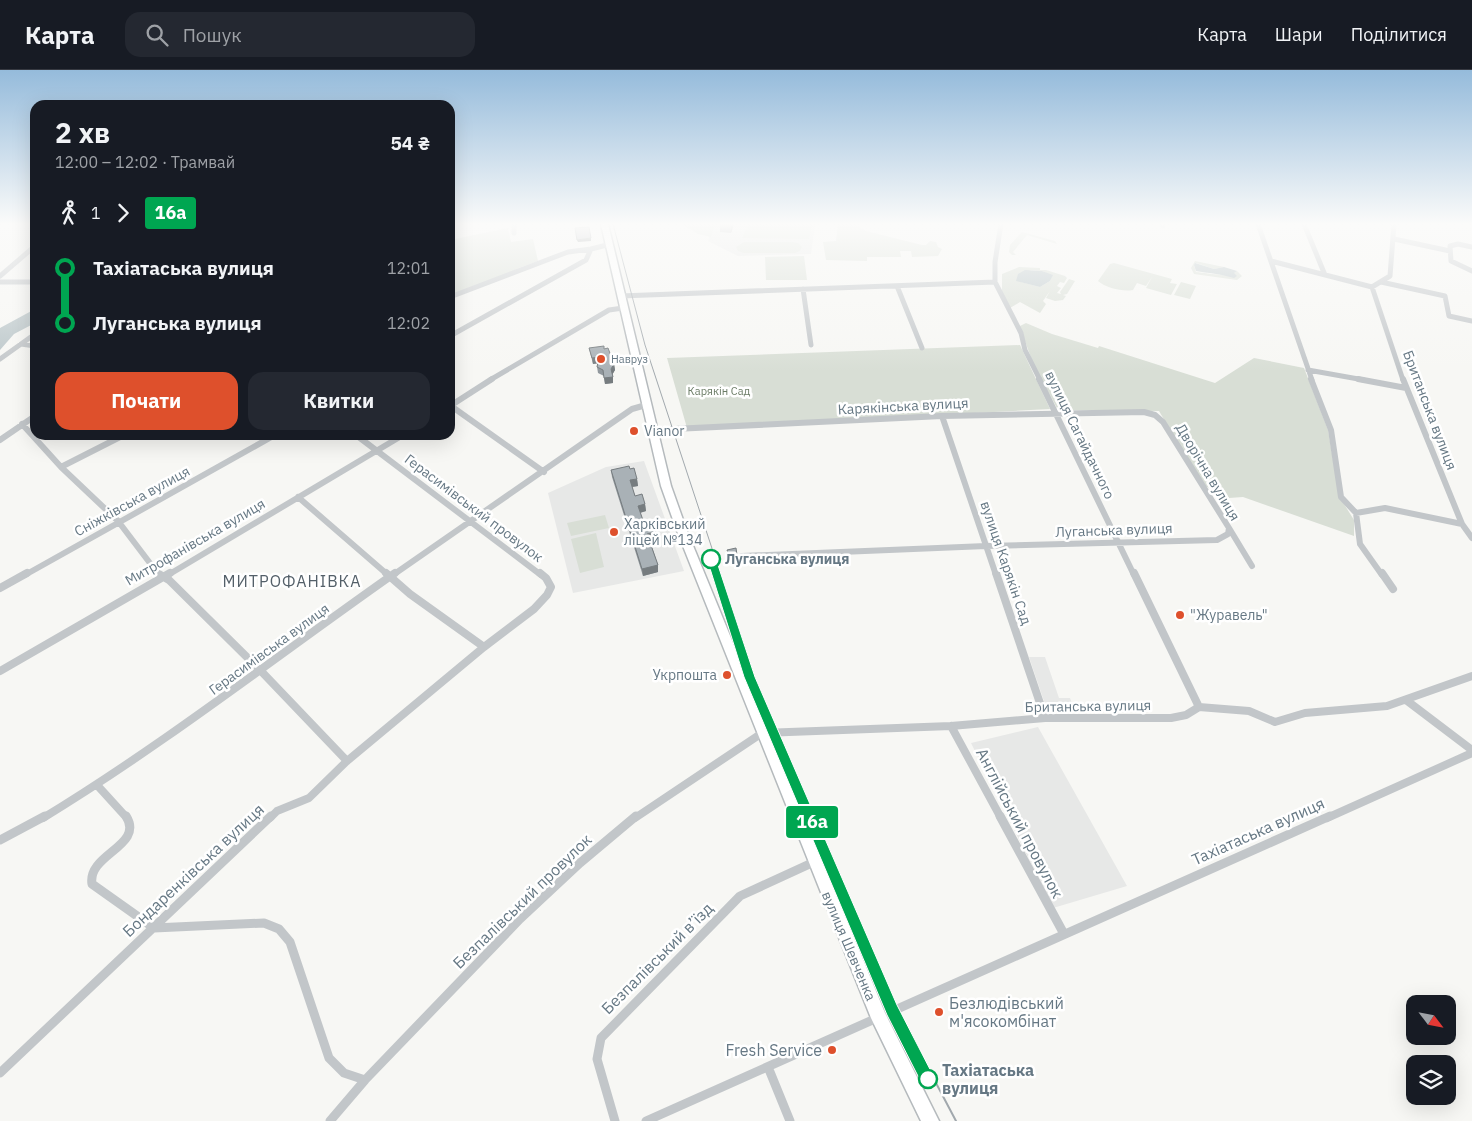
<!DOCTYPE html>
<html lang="uk">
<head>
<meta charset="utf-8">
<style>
	body { margin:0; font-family:"IBM Plex Sans",sans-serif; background:#242831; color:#f1f3f6; height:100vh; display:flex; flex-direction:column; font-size:19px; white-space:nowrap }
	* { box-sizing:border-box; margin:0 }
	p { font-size:16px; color:#9ea1a6 }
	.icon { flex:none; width:28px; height:28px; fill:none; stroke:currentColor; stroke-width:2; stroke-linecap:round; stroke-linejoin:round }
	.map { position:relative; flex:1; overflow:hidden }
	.panel { position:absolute; left:30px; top:30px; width:425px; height:340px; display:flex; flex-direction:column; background:#171b24; border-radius:15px; box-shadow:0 5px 20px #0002 }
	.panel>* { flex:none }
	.badge { padding:0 10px; border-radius:4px; font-size:18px; line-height:32px }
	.needle { width:32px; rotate:122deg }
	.tools { position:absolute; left:1406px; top:925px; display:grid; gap:10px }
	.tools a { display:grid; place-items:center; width:50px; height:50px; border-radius:10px; background:#171b24; box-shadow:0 5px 20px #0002; font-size:25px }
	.map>.badge { position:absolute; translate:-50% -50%; box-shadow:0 0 0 2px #fff }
	.legs { display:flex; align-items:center; gap:8px; height:55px; padding:0 25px; font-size:16px }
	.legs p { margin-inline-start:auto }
	.summary { display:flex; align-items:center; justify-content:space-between; height:85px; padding:0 25px }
	h1 { font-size:28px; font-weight:800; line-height:38px }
	.button { display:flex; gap:10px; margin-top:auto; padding:10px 25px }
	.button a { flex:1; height:58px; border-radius:15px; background:#de502c; color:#fff; font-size:20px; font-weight:800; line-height:58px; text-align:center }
	.button a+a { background:#242831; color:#f1f3f6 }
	ul { padding:0 25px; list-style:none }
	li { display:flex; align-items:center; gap:18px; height:55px; font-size:19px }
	li i { display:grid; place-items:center; width:8px; height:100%; margin:0 6px; background:currentColor }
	li i::after { content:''; width:12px; height:12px; margin:-6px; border:4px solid; border-radius:50%; background:#171b24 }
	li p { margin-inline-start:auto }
	li:first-child i { background:linear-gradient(#0000 50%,currentColor 0) }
	li:last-child i { background:linear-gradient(currentColor 50%,#0000 0) }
	header { display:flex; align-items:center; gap:30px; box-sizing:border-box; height:70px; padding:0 25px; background:#171b24; border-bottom:1px solid #363941 }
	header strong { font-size:24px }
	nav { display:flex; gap:28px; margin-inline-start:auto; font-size:18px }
	.search { width:350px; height:45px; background:#242831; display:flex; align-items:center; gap:12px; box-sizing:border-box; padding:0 18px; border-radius:15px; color:#9ea1a6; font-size:19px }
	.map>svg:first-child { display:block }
	.built { fill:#e7e8e7 }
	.green { fill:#d8ded5; fill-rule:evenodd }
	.water { fill:#b9c5c8 }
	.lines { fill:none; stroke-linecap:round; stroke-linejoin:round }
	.primary-casing { stroke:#b5babd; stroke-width:3 }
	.street-far3 { stroke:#c2c6c9; stroke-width:5 }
	.street-far2 { stroke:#c2c6c9; stroke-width:6 }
	.street-far1 { stroke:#c2c6c9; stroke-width:8 }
	.street { stroke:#c2c6c9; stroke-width:9 }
	.primary { fill:#fff; fill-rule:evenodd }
	.tram-far1 { stroke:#a1a8ad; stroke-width:1 }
	.tram { stroke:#a1a8ad; stroke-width:2 }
	.wall { fill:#91989d }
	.shaded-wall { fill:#767c7f }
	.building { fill:#a9b1b6; stroke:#767c7f }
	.line-1 { fill:#00a651; stroke:#fff }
	.poi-dot { fill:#de502c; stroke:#fff; stroke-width:2 }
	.stop-1-dot { fill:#fff; stroke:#00a651; stroke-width:2.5 }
	.labels { text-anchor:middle; stroke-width:5; stroke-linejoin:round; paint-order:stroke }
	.far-poi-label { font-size:11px; fill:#667884; stroke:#fff; text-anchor:start }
	.far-park-label { font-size:11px; fill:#6a7b65; stroke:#fff }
	.street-label { font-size:14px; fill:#667884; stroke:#fff }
	.poi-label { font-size:14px; fill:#667884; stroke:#fff; text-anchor:start }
	.stop-label { font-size:14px; font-weight:bold; fill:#667884; stroke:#fff; text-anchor:start }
	.quarter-label { font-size:16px; letter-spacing:1px; fill:#546069; stroke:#fff }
	.near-street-label { font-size:16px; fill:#667884; stroke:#fff }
	.near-poi-label { font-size:16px; fill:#667884; stroke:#fff; text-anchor:start }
	.near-stop-label { font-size:16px; font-weight:bold; fill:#667884; stroke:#fff; text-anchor:start }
</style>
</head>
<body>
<header>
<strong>Карта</strong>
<div class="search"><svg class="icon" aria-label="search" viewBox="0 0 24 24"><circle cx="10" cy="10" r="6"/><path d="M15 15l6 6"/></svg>Пошук</div>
<nav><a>Карта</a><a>Шари</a><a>Поділитися</a></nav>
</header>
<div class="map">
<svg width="1472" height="1051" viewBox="0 0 1472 1051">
	<rect width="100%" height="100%" fill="#f7f7f4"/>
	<!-- built -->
	<path class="built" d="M714,154H815L811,184L738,186L708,171Z
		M644,391L684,501L573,523L548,423L606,397Z
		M1029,587H1045L1059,628H1070L1075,642L1048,643Z
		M1038,657L1127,816L1053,838L971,673Z"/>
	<!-- green -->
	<path class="green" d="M715,154L711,167L698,164L682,154Z
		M748,154H812L809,169L742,168Z
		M838,154H854L866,161L922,175H926L930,171L936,172L938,177L942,179L938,186L912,187L911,181H900L901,187H867V191L826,190L823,172L836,171Z
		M508,158L511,172L533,169L538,191L519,198L495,210L450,225V170Z
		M1022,162L1055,171L1057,174L1027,165L1013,182L1016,185H1012L1009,182L1010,175Z
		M744,172H792L798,173L802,177L800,181L795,183H744L738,181L736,177Z
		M804,186L807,210H766L765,187Z
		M1195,191L1224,197L1214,199L1196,193L1194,195L1196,202C1207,203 1228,208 1237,201L1242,206L1237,210L1194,204L1191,198Z
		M1114,193L1172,209L1170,213L1177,214L1171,225L1146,218L1152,207L1146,216L1137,213L1133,220C1123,222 1106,218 1098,211L1110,194Z
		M1019,197L1040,198V200H1046L1065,206L1067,208L1064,213L1060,212L1057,216L1061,218L1057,223L1061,224L1060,222L1069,209L1075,211L1067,224L1063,225L1066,226L1063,230L1055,231L1046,228L1050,221L1043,231L1046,234L1040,243L1020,232L1010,238L1002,222V204ZM1030,200L1042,201L1052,206L1050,211L1040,217L1021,212Z
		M1181,212L1196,216L1190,229L1174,225Z
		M1026,253L1052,264L1098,278L1099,276L1215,313L1254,288L1304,298L1328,360L1339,426L1354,450V466L1243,427L1229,428L1225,423L1204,416L1159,341L1058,340L1033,293L1022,263L1018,257Z
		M1020,275L1050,339L687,358L667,288Z
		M605,445L609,458L571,466L567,453Z
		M596,463L604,497L580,503L571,469Z"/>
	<!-- water -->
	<path class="water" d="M1195,193L1214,199L1224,197L1237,201L1234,203L1237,206L1234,208C1221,204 1208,203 1196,201L1194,195Z
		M1025,200L1042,201L1053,205L1050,211L1040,217L1016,211L1018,204Z
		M35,239V253L14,264L0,280V258Z"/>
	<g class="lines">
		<defs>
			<path id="primary" d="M601,154H608L671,416L687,461L885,943L939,1051H921L871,948L677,461L661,416Z"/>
		</defs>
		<!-- primary casing -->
		<use href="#primary" class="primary-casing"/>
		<!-- street-far3 -->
		<path class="street-far3" d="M514,154V163
			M1001,154L995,192V212L1021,263L1025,280L1040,310
			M1162,154L1163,156
			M1258,154L1312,310
			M1304,154L1325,205
			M1394,169L1450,181
			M1472,177L1458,174L1450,176L1451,191L1472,201
			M1271,191L1372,217L1390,206L1394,154
			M0,206L35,176
			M0,212H35
			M1381,212L1445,226L1449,246L1472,251
			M897,216L922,278
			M1372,217L1403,310
			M803,219L811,275
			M620,226L995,212
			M450,227L568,182L591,179
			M450,266L586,190L591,179L607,175
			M21,274L35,276
			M0,289L35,264
			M1308,300L1364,310
			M490,310L609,240L623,238"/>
		<!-- street-far2 -->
		<path class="street-far2" d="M1039,309L1134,505
			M1311,309L1331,360L1341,427L1356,443L1360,474L1382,505
			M1358,309L1406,318
			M1403,309L1462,454L1472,468
			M450,336L492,309
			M451,336L544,402
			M942,346L996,505
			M22,354L61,397L118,451L159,505
			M653,360L942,346L1144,342L1155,345L1163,352L1229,458L1228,464L1217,470L986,476L742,486
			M356,365L541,505
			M0,370L35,346
			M61,397L124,365
			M298,427L388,505
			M1356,443L1385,438L1462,454
			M1229,458L1252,496
			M25,505L275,365
			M168,505L403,365
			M393,505L632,339L646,335"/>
		<!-- street-far1 -->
		<path class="street-far1" d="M157,503L169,510L261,601L347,691
			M386,503L410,524L484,577
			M996,503L1045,648
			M1134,503L1199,637
			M1382,503L1393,519
			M0,518L27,503
			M0,601L170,503
			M1406,630L1472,680
			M951,656L1001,748
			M97,715L127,748
			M43,748C166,673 278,585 395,503
			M270,748L277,741L309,728L347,691L484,577L534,539L547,525L551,517L546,508L540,503
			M635,748L762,663L951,656L1045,648H1171L1186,645L1199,637L1249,641L1275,652L1305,643L1387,636L1472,606
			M1327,748L1472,683"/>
		<!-- street -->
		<path class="street" d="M126,746C145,776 87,784 92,814L154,858L264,853L279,859L290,872L329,988L344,1003L365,1010
			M1000,746L1064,864
			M0,770L45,746
			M768,997L790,1051
			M0,1003L271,746
			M330,1051L365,1010L520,849L580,793L636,746
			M615,1051L597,989L601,968L740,826L814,792
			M646,1051L1330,746"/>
		<!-- primary -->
		<use href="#primary" class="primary"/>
		<!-- tram-far1 -->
		<path class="tram-far1" d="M613,154L645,275L754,606L815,748"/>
		<!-- tram -->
		<path class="tram" d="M814,746L897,939L956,1051"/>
	</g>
	<!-- wall -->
	<path class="wall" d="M720,154H734L731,163L720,162Z
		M589,278L604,279L614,294L615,300L612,305L613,313L605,314L604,306L598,303L597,297L598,293L593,294Z
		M630,399L637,409L638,416L632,417L635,426L645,434L646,441L640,443L644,453L657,470L650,471L658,495V502L643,506L612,407L611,400Z"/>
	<!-- shaded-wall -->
	<path class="shaded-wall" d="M731,154H734L731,163Z
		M591,168V171L578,172L577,170Z
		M599,287L600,293L593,294L592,288Z
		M614,294L615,300L612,305L611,299Z
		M613,307V313L605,314L604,308Z
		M637,409L638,416L631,417L630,410Z
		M645,434L646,441L639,443L638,436Z
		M656,462L657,470L648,472L647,464Z
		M737,485V487L729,489V486Z
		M658,495V502L643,506L642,499Z"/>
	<!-- building -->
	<path class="building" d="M589,157L591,168L577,170L575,158Z
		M604,276V279L608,278L614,294L611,299L613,307L604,308L603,300L597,297L599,287L592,288L589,278Z
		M629,396L630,399L634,398L637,409L630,410L635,426L642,424L645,434L638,436L644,453L652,451L656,462L647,464L658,495L642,499L611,400Z
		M736,478L737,485L729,486L727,480Z"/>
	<!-- sky -->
	<linearGradient id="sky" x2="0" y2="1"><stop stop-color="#95bbdb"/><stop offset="0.51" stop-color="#fbfbfa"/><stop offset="1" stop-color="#fbfbfa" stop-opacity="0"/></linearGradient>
	<rect width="1472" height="302" fill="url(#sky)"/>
	<!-- line-1 -->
	<path class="line-1" d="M711,485L716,489L755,607L897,935L935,1009L933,1014L928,1016L922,1014L887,945L744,607L707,489Z"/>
	<!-- markers -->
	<g class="poi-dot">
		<circle cx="601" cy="289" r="5"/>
		<circle cx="634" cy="361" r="5"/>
		<circle cx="614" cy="462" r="5"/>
		<circle cx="1180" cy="545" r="5"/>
		<circle cx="727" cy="605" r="5"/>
		<circle cx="939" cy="942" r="5"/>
		<circle cx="832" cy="980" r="5"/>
	</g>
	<g class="stop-1-dot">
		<circle cx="711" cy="489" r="9"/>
		<circle cx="928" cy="1009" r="9"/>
	</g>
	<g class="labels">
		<!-- far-poi labels -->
		<g class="far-poi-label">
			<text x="611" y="293">Навруз</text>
		</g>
		<!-- far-park labels -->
		<g class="far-park-label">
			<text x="719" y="325">Карякін Сад</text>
		</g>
		<!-- street labels -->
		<g class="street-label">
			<text transform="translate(903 336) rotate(-3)" y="5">Карякінська вулиця</text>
			<text transform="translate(1430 340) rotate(69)" y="5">Британська вулиця</text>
			<text transform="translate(1080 365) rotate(64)" y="5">вулиця Сагайдачного</text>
			<text transform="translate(1208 402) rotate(59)" y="5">Дворічна вулиця</text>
			<text transform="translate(132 431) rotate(-29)" y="5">Сніжківська вулиця</text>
			<text transform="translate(474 438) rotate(37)" y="5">Герасимівський провулок</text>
			<text transform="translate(1114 460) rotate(-2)" y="5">Луганська вулиця</text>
			<text transform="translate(195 472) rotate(-30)" y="5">Митрофанівська вулиця</text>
			<text transform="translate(1006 493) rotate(71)" y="5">вулиця Карякін Сад</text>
			<text transform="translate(269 579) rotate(-36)" y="5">Герасимівська вулиця</text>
			<text transform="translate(1088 636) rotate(-1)" y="5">Британська вулиця</text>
			<text transform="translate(849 876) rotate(67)" y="5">вулиця Шевченка</text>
		</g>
		<!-- poi labels -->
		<g class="poi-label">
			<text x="644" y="366">Vianor</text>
			<text x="624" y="459">Харківський<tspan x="624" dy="16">ліцей №134</tspan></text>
			<text x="1190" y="550">"Журавель"</text>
			<text x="717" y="610" text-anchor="end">Укрпошта</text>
		</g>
		<!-- stop labels -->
		<g class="stop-label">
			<text x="725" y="494">Луганська вулиця</text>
		</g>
		<!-- quarter labels -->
		<g class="quarter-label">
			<text x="292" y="517">МИТРОФАНІВКА</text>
		</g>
		<!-- near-street labels -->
		<g class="near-street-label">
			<text transform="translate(1020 753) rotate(62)" y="6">Англійський провулок</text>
			<text transform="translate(1258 761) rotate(-24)" y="6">Тахіатаська вулиця</text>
			<text transform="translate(193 800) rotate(-43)" y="6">Бондаренківська вулиця</text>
			<text transform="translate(522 831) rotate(-44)" y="6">Безпалівський провулок</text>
			<text transform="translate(657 888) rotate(-45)" y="6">Безпалівський в’їзд</text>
		</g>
		<!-- near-poi labels -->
		<g class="near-poi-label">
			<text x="949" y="939">Безлюдівський<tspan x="949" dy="18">м'ясокомбінат</tspan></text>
			<text x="822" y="986" text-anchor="end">Fresh Service</text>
		</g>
		<!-- near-stop labels -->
		<g class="near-stop-label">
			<text x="942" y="1006">Тахіатаська<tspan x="942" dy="18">вулиця</tspan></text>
		</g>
	</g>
</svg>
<div class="tools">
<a><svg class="needle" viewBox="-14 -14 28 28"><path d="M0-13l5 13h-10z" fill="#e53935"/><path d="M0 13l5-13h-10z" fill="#9ea1a6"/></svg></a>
<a><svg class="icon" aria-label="layers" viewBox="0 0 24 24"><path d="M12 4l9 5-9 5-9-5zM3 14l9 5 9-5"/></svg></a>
</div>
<b class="badge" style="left:812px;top:752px;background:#00a651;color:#fff">16a</b>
<section class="panel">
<div class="summary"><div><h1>2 хв</h1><p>12:00 – 12:02 · Трамвай</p></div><b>54 ₴</b></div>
<div class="legs"><svg class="icon" aria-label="walk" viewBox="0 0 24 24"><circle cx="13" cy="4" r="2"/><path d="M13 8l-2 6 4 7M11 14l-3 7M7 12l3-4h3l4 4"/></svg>1<svg class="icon" aria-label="forward" viewBox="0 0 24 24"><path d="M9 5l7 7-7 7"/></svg><b class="badge" style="background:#00a651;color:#fff">16a</b></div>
<ul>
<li><i style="color:#00a651"></i><b>Тахіатаська вулиця</b><p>12:01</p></li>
<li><i style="color:#00a651"></i><b>Луганська вулиця</b><p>12:02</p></li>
</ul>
<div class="button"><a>Почати</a><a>Квитки</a></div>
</section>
</div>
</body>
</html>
